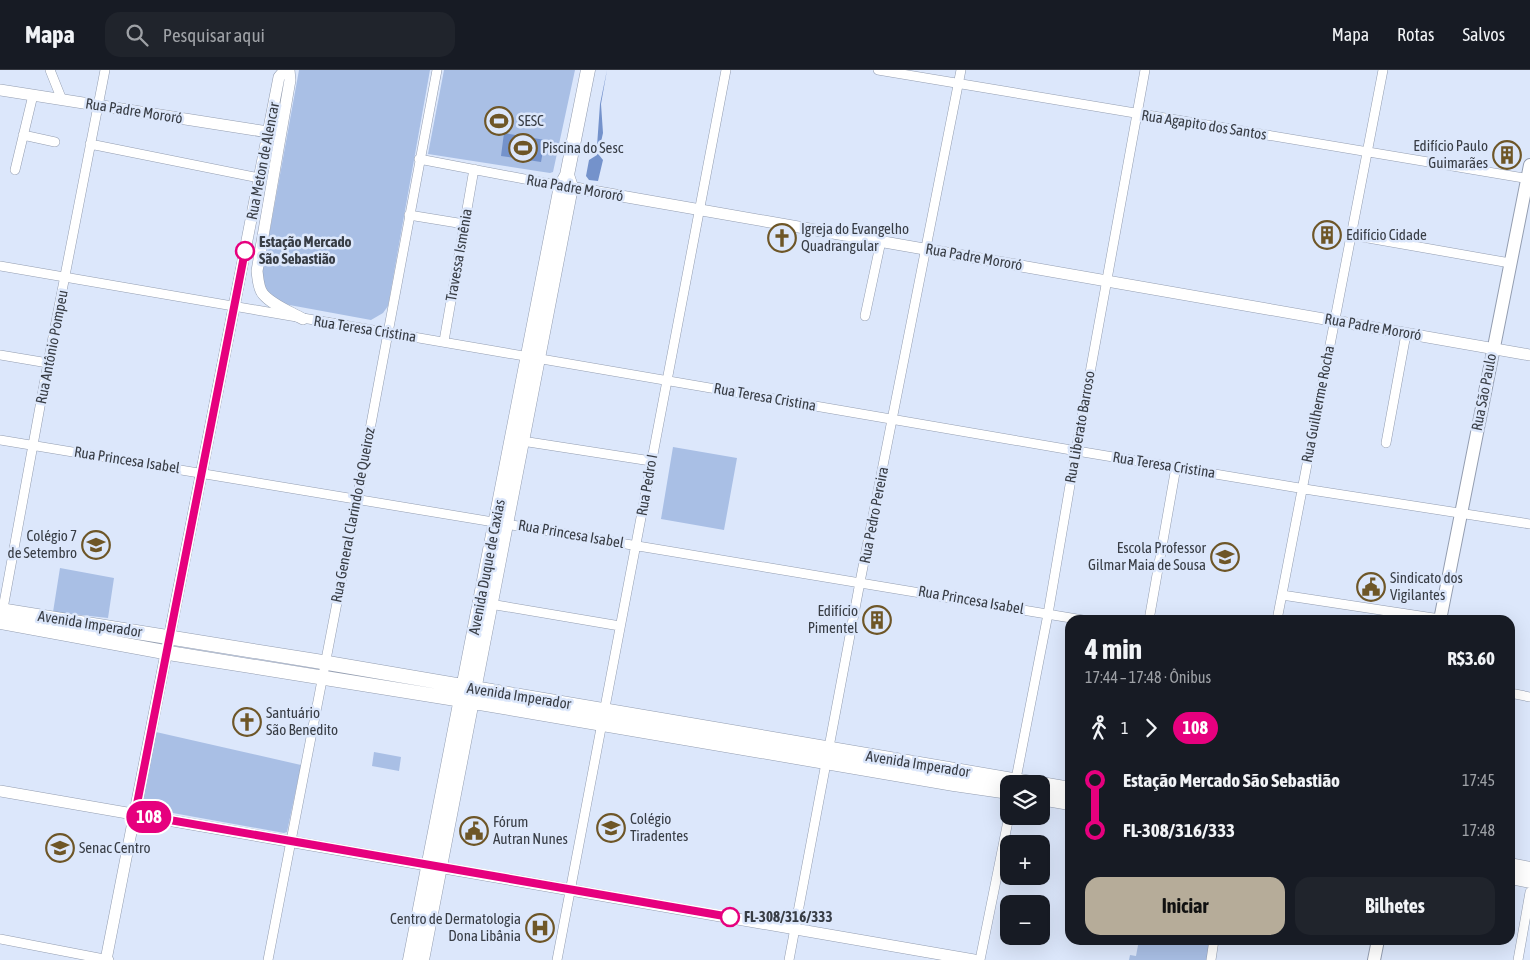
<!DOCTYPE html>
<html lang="pt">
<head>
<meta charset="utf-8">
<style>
	body { margin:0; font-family:"Asap Condensed",sans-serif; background:#20242c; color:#f1f3f6; height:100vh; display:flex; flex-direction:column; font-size:19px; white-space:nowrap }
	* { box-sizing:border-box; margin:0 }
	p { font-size:16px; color:#9ea1a6 }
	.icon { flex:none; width:28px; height:28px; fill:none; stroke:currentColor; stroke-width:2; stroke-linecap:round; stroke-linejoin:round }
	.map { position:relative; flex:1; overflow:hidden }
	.sheet { position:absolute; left:1065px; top:545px; width:450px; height:330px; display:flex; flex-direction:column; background:#171b24; border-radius:15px; box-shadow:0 5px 20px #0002 }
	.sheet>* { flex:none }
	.badge { padding:0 10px; border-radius:16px; font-size:18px; line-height:32px }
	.controls { position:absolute; left:1000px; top:705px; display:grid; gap:10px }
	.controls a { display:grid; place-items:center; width:50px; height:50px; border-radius:10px; background:#171b24; box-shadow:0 5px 20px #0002; font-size:25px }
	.map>.badge { position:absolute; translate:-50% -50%; box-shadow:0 0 0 2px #fff }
	.legs { display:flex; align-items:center; gap:8px; height:55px; padding:0 20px; font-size:16px }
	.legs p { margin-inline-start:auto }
	.headline { display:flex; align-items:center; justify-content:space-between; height:85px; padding:0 20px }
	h1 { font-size:28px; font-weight:700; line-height:38px }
	.button { display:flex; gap:10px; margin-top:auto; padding:10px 20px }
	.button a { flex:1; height:58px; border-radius:15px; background:#b6ac99; color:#111; font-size:20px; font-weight:700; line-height:58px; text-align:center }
	.button a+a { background:#20242c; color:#f1f3f6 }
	ul { padding:0 20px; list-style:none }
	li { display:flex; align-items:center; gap:18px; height:50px; font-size:19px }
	li i { display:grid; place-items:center; width:8px; height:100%; margin:0 6px; background:currentColor }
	li i::after { content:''; width:12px; height:12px; margin:-6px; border:4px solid; border-radius:50%; background:#171b24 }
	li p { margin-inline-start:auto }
	li:first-child i { background:linear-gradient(#0000 50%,currentColor 0) }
	li:last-child i { background:linear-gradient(currentColor 50%,#0000 0) }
	header { display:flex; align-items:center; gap:30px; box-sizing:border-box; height:70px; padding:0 25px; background:#171b24; border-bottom:1px solid #363941 }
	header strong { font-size:24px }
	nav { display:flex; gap:28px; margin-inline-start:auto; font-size:18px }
	.search { width:350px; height:45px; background:#20242c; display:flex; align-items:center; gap:12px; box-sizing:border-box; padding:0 18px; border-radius:15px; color:#9ea1a6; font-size:19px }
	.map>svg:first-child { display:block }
	.green { fill:#a9bfe5 }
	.water { fill:#7492cb }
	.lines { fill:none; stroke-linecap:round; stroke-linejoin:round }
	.minor-casing { stroke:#939db0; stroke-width:10 }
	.tertiary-casing { stroke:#939db0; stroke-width:12 }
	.secondary-casing { stroke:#939db0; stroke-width:14 }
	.primary-casing { stroke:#939db0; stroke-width:15 }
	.minor { stroke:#fff; stroke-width:9 }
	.tertiary { stroke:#fff; stroke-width:11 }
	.secondary { stroke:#fff; stroke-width:12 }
	.primary { stroke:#fff; stroke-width:14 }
	.line-1-casing { stroke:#fff; stroke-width:11 }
	.line-1 { stroke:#e6007e; stroke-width:8 }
	.stop-1-dot { fill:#fff; stroke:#e6007e; stroke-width:2.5 }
	.labels { text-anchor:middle; stroke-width:5; stroke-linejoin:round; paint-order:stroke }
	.street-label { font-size:15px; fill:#383d45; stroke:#dce7fb }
	.poi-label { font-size:15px; fill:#383d45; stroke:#dce7fb; text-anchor:start }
	.stop-label { font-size:15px; font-weight:bold; fill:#383d45; stroke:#dce7fb; text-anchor:start }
</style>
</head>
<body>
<header>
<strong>Mapa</strong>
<div class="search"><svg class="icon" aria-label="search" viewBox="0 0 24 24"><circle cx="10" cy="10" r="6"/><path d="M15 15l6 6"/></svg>Pesquisar aqui</div>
<nav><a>Mapa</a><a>Rotas</a><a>Salvos</a></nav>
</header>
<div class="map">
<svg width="1530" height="890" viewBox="0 0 1530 890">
	<rect width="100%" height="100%" fill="#dce7fb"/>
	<!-- green -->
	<path class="green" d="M299,0H430L388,236L383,243L371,250L284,234L270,226L261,210Z
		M444,0H575L553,102L550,103L428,84Z
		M673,377L737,388L724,460L661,449Z
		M60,498L114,508L108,548L53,542Z
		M156,662L301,695L287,762L284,763L145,738L142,731Z
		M374,682L401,687L399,701L372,696Z
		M1139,870H1211L1207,890H1129L1130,885L1136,886Z"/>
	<!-- water -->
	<path class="water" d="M607,0L601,34L603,63L601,72L602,78L599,85L603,90L598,111L589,110L586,106L589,90L597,85L599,79L597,76L600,34Z
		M504,63L545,70L541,92L501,86Z"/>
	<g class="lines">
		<defs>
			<path id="minor" d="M50,0L62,30
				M878,0L1530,109
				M23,65L55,72
				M90,74L259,108
				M419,89L561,116
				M15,100L33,25
				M409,145L464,154
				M1351,165L1510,193
				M0,196L1083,382L1311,420L1530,454
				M865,246L881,171
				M444,271L474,99
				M0,285L48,293
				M0,370L1083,550
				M522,371L651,391
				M1386,373L1406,264
				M1282,525L1440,549
				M490,534L620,556
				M2,544L48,293L105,0
				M1149,550L1176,397
				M1277,550L1383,0
				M1510,623L1530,627
				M1015,714L1048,544L1076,380L1145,0
				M0,869L109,890
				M268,890L357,429L437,0
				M557,890L726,0
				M789,890L860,512L961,0
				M980,890L1009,746
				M1211,890L1214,870
				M1518,890L1530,822"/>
			<path id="tertiary" d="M289,0L290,10L257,201C258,208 258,218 263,224C272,235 291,242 303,249
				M0,20L268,62
				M564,116L1530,285
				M0,721L974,890
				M106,890L279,7L285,0"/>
			<path id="secondary" d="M1440,550L1530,95
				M1374,890L1378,870"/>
			<path id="primary" d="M0,540L316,591L1037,714
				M0,552L175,584L462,630L954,714L1009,722
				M1041,714L1070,719
				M1041,728L1070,733
				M1510,795L1530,799
				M1510,807L1530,811
				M410,890L561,116L567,105L588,0
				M422,890L571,117L567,105"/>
		</defs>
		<!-- minor casing -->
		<use href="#minor" class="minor-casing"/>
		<!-- tertiary casing -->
		<use href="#tertiary" class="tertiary-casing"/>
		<!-- secondary casing -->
		<use href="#secondary" class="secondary-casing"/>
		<!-- primary casing -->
		<use href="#primary" class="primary-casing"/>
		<!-- minor -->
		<use href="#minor" class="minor"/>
		<!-- tertiary -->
		<use href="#tertiary" class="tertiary"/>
		<!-- secondary -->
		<use href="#secondary" class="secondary"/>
		<!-- primary -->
		<use href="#primary" class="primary"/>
	</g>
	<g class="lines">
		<defs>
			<path id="line-1" d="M245,181L135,744L730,847"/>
		</defs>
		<!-- line-1 casing -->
		<use href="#line-1" class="line-1-casing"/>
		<!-- line-1 -->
		<use href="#line-1" class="line-1"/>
	</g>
	<!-- icons -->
	<defs>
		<symbol id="stadium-ring" viewBox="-11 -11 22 22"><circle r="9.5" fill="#dce7fb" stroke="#6e5627" stroke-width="1.5"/><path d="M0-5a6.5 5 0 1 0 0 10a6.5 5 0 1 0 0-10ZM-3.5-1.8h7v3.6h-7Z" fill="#6e5627"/></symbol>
		<symbol id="building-ring" viewBox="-11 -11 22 22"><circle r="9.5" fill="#dce7fb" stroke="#6e5627" stroke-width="1.5"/><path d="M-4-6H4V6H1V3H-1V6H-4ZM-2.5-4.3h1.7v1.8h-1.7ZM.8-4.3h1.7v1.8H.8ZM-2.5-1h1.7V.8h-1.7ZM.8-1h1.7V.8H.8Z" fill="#6e5627"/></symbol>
		<symbol id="church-ring" viewBox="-11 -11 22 22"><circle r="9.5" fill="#dce7fb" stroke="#6e5627" stroke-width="1.5"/><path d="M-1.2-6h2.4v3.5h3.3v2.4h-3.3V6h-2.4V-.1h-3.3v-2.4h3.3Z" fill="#6e5627"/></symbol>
		<symbol id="school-ring" viewBox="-11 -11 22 22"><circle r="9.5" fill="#dce7fb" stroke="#6e5627" stroke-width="1.5"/><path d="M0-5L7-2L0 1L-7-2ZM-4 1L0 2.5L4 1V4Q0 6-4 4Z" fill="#6e5627"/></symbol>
		<symbol id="civic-ring" viewBox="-11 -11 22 22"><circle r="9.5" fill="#dce7fb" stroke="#6e5627" stroke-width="1.5"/><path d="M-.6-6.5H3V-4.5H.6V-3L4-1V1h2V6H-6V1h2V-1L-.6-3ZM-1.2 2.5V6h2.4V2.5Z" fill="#6e5627"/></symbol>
		<symbol id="university-ring" viewBox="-11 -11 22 22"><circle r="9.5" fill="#dce7fb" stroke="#6e5627" stroke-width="1.5"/><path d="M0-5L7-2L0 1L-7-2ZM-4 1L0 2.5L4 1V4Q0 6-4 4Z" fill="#6e5627"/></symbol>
		<symbol id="hospital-ring" viewBox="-11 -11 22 22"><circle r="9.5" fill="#dce7fb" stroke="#6e5627" stroke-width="1.5"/><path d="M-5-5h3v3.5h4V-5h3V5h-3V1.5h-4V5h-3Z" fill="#6e5627"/></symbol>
	</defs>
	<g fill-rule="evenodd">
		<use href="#stadium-ring" x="483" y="35" width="32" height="32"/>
		<use href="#stadium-ring" x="507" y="62" width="32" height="32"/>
		<use href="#building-ring" x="1491" y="69" width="32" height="32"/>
		<use href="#building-ring" x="1311" y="149" width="32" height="32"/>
		<use href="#church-ring" x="766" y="152" width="32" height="32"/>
		<use href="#school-ring" x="80" y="459" width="32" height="32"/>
		<use href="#school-ring" x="1209" y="471" width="32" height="32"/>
		<use href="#civic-ring" x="1355" y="501" width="32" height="32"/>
		<use href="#building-ring" x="861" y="534" width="32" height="32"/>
		<use href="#church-ring" x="231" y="636" width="32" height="32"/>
		<use href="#school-ring" x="595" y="742" width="32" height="32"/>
		<use href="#civic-ring" x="458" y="745" width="32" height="32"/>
		<use href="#university-ring" x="44" y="762" width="32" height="32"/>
		<use href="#hospital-ring" x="524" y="842" width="32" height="32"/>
	</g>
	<!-- markers -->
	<g class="stop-1-dot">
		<circle cx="245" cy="181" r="9"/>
		<circle cx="730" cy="847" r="9"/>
	</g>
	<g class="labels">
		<!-- street labels -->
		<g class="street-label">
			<text transform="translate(134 41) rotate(9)" y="5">Rua Padre Mororó</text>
			<text transform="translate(1204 55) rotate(9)" y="5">Rua Agapito dos Santos</text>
			<text transform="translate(263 91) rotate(-79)" y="5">Rua Meton de Alencar</text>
			<text transform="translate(575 118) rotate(10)" y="5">Rua Padre Mororó</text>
			<text transform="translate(459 185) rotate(-80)" y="5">Travessa Ismênia</text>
			<text transform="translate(974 187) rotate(10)" y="5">Rua Padre Mororó</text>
			<text transform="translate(1373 257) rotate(10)" y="5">Rua Padre Mororó</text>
			<text transform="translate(365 259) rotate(9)" y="5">Rua Teresa Cristina</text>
			<text transform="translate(52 277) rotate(-79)" y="5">Rua Antônio Pompeu</text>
			<text transform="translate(1484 322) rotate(-79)" y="5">Rua São Paulo</text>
			<text transform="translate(765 327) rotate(10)" y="5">Rua Teresa Cristina</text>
			<text transform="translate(1318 334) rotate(-79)" y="5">Rua Guilherme Rocha</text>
			<text transform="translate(1080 357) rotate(-80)" y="5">Rua Liberato Barroso</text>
			<text transform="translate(127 390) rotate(9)" y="5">Rua Princesa Isabel</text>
			<text transform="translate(1164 395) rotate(9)" y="5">Rua Teresa Cristina</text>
			<text transform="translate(647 415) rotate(-80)" y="5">Rua Pedro I</text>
			<text transform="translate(353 445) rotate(-79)" y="5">Rua General Clarindo de Queiroz</text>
			<text transform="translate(874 445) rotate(-79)" y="5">Rua Pedro Pereira</text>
			<text transform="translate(571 464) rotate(10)" y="5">Rua Princesa Isabel</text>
			<text transform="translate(487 497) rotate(-79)" y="5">Avenida Duque de Caxias</text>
			<text transform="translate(971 530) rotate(10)" y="5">Rua Princesa Isabel</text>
			<text transform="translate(90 554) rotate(9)" y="5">Avenida Imperador</text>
			<text transform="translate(519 626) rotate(9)" y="5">Avenida Imperador</text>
			<text transform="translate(918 694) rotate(9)" y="5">Avenida Imperador</text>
		</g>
		<!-- poi labels -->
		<g class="poi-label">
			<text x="518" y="56">SESC</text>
			<text x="1488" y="81" text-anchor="end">Edifício Paulo<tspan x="1488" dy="17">Guimarães</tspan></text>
			<text x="542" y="83">Piscina do Sesc</text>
			<text x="801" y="164">Igreja do Evangelho<tspan x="801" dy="17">Quadrangular</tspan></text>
			<text x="1346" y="170">Edifício Cidade</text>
			<text x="77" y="471" text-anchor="end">Colégio 7<tspan x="77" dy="17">de Setembro</tspan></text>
			<text x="1206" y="483" text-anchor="end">Escola Professor<tspan x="1206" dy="17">Gilmar Maia de Sousa</tspan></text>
			<text x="1390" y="513">Sindicato dos<tspan x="1390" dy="17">Vigilantes</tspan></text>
			<text x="858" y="546" text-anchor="end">Edifício<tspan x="858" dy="17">Pimentel</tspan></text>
			<text x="266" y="648">Santuário<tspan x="266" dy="17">São Benedito</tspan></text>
			<text x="630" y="754">Colégio<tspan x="630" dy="17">Tiradentes</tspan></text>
			<text x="493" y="757">Fórum<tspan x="493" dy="17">Autran Nunes</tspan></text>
			<text x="79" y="783">Senac Centro</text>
			<text x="521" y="854" text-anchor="end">Centro de Dermatologia<tspan x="521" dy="17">Dona Libânia</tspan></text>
		</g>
		<!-- stop labels -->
		<g class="stop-label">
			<text x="259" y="177">Estação Mercado<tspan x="259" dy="17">São Sebastião</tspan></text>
			<text x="744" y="852">FL-308/316/333</text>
		</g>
	</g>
</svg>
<div class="controls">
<a><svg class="icon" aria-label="layers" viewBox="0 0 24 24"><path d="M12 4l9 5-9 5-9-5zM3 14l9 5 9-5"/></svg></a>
<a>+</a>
<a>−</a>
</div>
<b class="badge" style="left:149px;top:747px;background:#e6007e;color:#fff">108</b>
<section class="sheet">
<div class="headline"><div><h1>4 min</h1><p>17:44 – 17:48 · Ônibus</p></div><b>R$3.60</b></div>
<div class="legs"><svg class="icon" aria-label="walk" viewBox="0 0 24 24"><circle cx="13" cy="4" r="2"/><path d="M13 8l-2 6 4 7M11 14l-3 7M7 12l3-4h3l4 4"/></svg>1<svg class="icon" aria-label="forward" viewBox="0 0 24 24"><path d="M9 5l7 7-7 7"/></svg><b class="badge" style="background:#e6007e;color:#fff">108</b></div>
<ul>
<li><i style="color:#e6007e"></i><b>Estação Mercado São Sebastião</b><p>17:45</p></li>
<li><i style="color:#e6007e"></i><b>FL-308/316/333</b><p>17:48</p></li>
</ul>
<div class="button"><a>Iniciar</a><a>Bilhetes</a></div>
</section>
</div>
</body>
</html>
